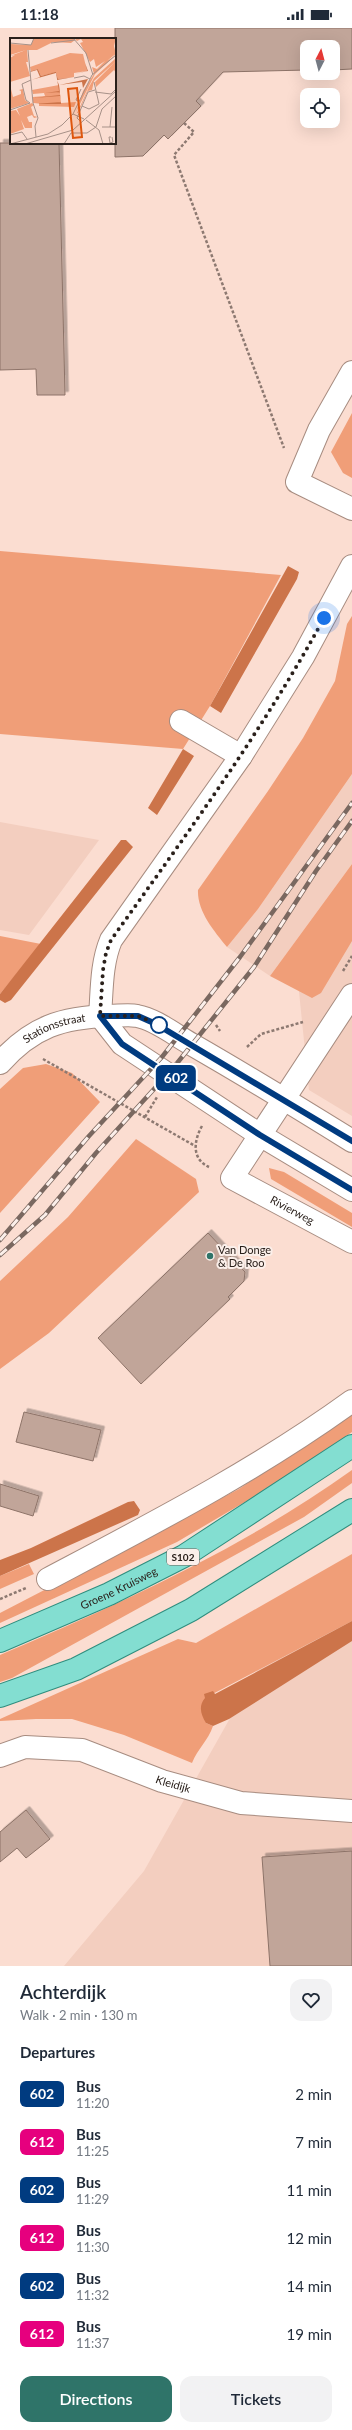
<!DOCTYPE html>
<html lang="en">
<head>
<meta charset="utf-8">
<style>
	body { margin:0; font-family:Lato,sans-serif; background:#f2f2f3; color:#1f2937; height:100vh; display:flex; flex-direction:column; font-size:15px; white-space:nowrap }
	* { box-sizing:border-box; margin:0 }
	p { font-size:13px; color:#747a83 }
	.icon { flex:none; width:22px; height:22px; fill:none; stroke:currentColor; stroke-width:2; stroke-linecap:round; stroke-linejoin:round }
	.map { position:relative; height:1938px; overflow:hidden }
	.sheet { display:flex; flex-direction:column; background:#fff; flex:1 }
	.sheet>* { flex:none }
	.badge { padding:0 8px; border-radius:6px; font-size:14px; line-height:26px }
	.needle { width:26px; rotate:6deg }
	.buttons { position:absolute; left:300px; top:12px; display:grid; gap:8px }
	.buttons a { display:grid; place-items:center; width:40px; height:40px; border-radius:8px; background:#fff; box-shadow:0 4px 16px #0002; font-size:20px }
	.you { position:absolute; width:20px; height:20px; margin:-10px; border:3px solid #fff; border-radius:50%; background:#1a73e8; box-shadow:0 0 0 6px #1a73e833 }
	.map>.badge { position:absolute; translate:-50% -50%; box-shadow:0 0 0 2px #fff }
	h2 { padding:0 20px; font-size:15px; line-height:36px }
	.round { display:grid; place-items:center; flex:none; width:42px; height:42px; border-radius:12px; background:#f2f2f3 }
	.headline { display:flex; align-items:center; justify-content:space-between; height:68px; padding:0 20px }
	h1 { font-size:19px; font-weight:600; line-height:30px }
	.action { display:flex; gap:8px; margin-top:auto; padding:8px 20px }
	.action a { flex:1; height:46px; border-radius:12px; background:#2f7469; color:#fff; font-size:16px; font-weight:600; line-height:46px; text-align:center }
	.action a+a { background:#f2f2f3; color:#1f2937 }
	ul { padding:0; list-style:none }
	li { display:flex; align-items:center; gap:12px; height:48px; padding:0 20px }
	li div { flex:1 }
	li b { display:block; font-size:15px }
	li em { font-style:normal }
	li .badge { min-width:44px; font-weight:700; text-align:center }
	.status { display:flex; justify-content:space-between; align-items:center; height:28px; padding:0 20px; background:#fff; direction:ltr }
	.status svg { height:11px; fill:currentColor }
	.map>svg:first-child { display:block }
	.built { fill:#f3cebf }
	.green { fill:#f09e78 }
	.water { fill:#cc744a }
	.building { fill:#c1a599; stroke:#8d7368; filter:url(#shadow) }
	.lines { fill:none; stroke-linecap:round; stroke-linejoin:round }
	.minor-casing { stroke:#a78c80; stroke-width:24 }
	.major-casing { stroke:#2f8d7e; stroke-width:24 }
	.path { stroke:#8d7971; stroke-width:2.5; stroke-dasharray:3 2; stroke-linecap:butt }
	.minor { stroke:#fff; stroke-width:22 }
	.major { stroke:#83ded1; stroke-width:22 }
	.rail-casing { stroke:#7a6860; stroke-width:4.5 }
	.rail { stroke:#fbefea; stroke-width:3; stroke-dasharray:9; stroke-linecap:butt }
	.line-casing { stroke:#fff; stroke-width:9 }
	.line { stroke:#003b80; stroke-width:6 }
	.walk { stroke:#2a201b; stroke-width:4; stroke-dasharray:0 7.2 }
	.stop-dot { fill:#fff; stroke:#003b80; stroke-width:2 }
	.poi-dot { fill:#2f7469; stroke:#fbefea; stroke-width:1.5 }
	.labels { text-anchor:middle; stroke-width:4; stroke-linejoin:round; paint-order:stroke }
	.shield { fill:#fbefea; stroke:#695e59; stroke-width:1 }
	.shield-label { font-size:10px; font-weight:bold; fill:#2a201b }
	.street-label { font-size:11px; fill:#2a201b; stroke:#fbefea }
	.poi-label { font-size:11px; fill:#2a201b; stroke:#fbefea; text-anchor:start }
	.inset-road { fill:none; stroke:#a79188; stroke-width:1 }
	.view { fill:#de560d; fill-opacity:0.15; stroke:#de560d; stroke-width:2 }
	.inset-edge { fill:none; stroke:#2a201b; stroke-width:2 }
</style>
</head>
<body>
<div class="status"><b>11:18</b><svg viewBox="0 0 49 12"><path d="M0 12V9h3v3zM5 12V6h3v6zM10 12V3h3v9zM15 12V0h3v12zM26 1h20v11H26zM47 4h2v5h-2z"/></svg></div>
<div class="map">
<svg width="352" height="1938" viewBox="0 0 352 1938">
	<defs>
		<filter id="shadow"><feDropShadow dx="3.5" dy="-3.5" stdDeviation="0" flood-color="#0004"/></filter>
	</defs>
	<rect width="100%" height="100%" fill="#fbddd1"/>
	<!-- built -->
	<path class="built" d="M352,746V836L270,948L227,919L258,881Z
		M0,794L99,812L29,907L0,902Z
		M352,862V1088L309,1062L297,944Z
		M352,1543V1938H64L144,1843L283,1596Z"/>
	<!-- green -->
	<path class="green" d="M352,385V450L343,445L331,424Z
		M0,523L281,547L210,678L183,721L0,706Z
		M352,588V746L258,881L227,919C214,903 197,883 198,862L268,763L303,710L335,653L347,596Z
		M352,836V913L321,965L312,970L270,948Z
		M0,908L41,916L0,966Z
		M46,1036L72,1045L100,1074L0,1185V1061L23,1040Z
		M136,1111L196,1151L199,1164L49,1305L0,1341V1253L68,1189Z
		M269,1140L284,1144L352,1185V1199L271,1151Z
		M352,1385V1404L277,1455L177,1514L0,1595V1585L239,1461Z
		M352,1442V1455L304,1489L12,1650L0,1654V1627C122,1575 243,1520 352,1442Z
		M352,1526V1593L205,1670L206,1695L213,1698C208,1713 198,1720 192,1735L124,1707L72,1691H36L0,1693V1691L178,1611L196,1615Z
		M29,1536L34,1546L0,1561V1548Z"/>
	<!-- water -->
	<path class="water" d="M288,538L299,544L297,551L221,685L210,678Z
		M183,721L194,728L157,787L148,780Z
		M121,812H126L133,819L11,972L5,975L0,972V966Z
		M134,1473L140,1482L138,1487L0,1548V1532L31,1520L128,1474Z
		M352,1593V1613L229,1691L213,1698L206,1695C201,1687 198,1678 205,1670L204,1666L213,1663L215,1666Z"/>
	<!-- building -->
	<path class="building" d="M115,0H352V41L333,42V19H307V42L223,44L196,73L201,78L168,111L164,107L143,128L115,129Z
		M0,115H59L65,367H37L36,341L0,342Z
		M208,1205L245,1244L244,1253L228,1269L230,1271L141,1356L98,1310Z
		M24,1384L101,1402L93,1433L16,1414Z
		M0,1456L39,1468L33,1488L0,1478Z
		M26,1782L50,1811L26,1830L17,1820L0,1834V1804Z
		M352,1823V1938H270L262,1829Z"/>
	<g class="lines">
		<defs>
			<g id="minor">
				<path d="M352,344L319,402L297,454L352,481"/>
				<path d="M181,693L241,728"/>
				<path id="s1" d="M352,967L232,1150L352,1214"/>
				<path d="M100,988C102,963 101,936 111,912L241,728L303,629L352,538"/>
				<path d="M100,988L122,1016L260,1107L352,1162"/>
				<path id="s2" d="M0,1035C32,999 62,989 110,988C118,988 129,986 137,988C155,991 175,1007 191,1016C245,1047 299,1080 352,1113"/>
				<path d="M48,1551C152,1496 257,1442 352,1373"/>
				<path id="s3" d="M0,1728L25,1719L82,1722L162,1753L241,1775L352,1783"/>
			</g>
			<g id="major">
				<path id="s4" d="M0,1613L109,1566L184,1528L352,1418"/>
				<path d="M0,1668L76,1641L191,1582L352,1482"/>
			</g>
		</defs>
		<!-- minor casing -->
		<use href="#minor" class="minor-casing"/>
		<!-- major casing -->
		<use href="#major" class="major-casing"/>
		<!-- path -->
		<path class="path" d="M184,95L194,104L174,127L284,420
			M343,943L352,928
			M216,997L220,1003
			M247,1019L261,1006L303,994
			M43,1031L195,1118
			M145,1089L157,1069
			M202,1098C194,1112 191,1131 209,1139
			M0,1571L26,1560"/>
		<!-- minor -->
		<use href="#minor" class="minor"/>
		<!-- major -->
		<use href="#major" class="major"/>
		<defs>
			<path id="rail" d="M0,1212L89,1108L162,1029L240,929L352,775
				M0,1227L45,1187L96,1125L174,1039L254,939L316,843L352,793"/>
		</defs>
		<!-- rail casing -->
		<use href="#rail" class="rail-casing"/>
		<!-- rail -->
		<use href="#rail" class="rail"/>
	</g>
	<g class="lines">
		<defs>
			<path id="line" d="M352,1113L156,996L138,988H100L122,1016L260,1107L352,1162"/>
		</defs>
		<!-- line casing -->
		<use href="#line" class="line-casing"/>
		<!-- line -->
		<use href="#line" class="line"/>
		<!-- walk -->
		<path class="walk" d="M159,997L138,988H100L103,942L106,925L111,912C186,807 262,704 324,590"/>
	</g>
	<!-- markers -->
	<circle class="stop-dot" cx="159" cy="997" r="8"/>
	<circle class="poi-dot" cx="210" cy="1228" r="4"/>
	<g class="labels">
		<!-- shield labels -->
		<rect class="shield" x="167" y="1521" width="32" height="16" rx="3"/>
		<g class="shield-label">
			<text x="183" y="1533">S102</text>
		</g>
		<!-- street labels -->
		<g class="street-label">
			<text dy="4" stroke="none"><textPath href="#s2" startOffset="66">Stationsstraat</textPath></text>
			<text dy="4" stroke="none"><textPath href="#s1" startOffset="287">Rivierweg</textPath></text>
			<text dy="4" stroke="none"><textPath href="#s4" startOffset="130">Groene Kruisweg</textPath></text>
			<text dy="4" stroke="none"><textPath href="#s3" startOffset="181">Kleidijk</textPath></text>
		</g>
		<!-- poi labels -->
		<g class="poi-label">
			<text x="218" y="1226">Van Donge<tspan x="218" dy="13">&amp; De Roo</tspan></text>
		</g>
	</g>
	<!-- overview -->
	<g transform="translate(10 10)">
		<rect width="106" height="106" fill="#fbddd1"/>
		<path d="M24,0H63L65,2L61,5L43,4L27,12H17L18,24H16L20,38L0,44V20L5,17L0,18L16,12L0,17V6L21,7ZM64,0H106L104,8L106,16L103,18L95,11L103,18L97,23L106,17L85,36L66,74L73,53L84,36L82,29L87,31L95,23L86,29L84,21L80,24L70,5L73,4L71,1L67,3ZM60,15L73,16L77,33L64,35V39L48,41L46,34L31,38L28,31L21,33L20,29ZM106,20V35L104,32L86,49L85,44L105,24L84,43L82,52L78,53L68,75H67L79,49L84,40ZM0,47L3,59L11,56V53L9,52L13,51L15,62L19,65L0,71ZM49,47L51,65L66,64L64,69L29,68V65H23V59L35,58L34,55L23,56L22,52ZM22,65L24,67L21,69L24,78L28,79L24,80L22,77L17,79L19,84H22V90H15L11,82L14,91L0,96V73L6,72L10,78L7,71Z" fill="#f09e78"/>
		<path d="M75,25L78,33L64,36V39L47,42L49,47L78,41L73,50L72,44L49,47L51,65V66H24L51,64L50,58L23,60L50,57V54L35,55L49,53L48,47L22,51L48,47L46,35L21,42L30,39L27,32L20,34L21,33L28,31L31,38L45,34H46L48,41L64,39V36L77,33Z" fill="#cc744a"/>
		<path class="inset-road" d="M63,0L76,15L83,37M0,5L21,7L24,0M41,5L65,2M18,12L23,65L28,80L25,88L26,99M64,40L74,38L80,41M85,54L101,56L106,51M68,63L66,62L71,51M20,65L16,62L12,46L21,42M72,68L79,71L89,66L84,44M0,72L20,65M63,76L74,81M76,82L89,92L93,106M71,84L67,80L78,54L85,52M92,89H106M100,89L102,69M0,97L12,94L17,101M101,99H99L100,105L103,104L102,99M0,106L38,96L52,87L63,76L82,37L106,17M15,106L63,92L106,53M39,106H53M54,106L61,95H77L86,89L92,71L106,58"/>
		<path class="view" d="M67,50L72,99L63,100L58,51Z"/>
		<rect width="106" height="106" class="inset-edge"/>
	</g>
</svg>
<div class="buttons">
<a><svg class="needle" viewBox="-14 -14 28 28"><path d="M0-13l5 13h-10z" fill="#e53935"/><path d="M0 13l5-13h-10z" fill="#747a83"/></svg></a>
<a><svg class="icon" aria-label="locate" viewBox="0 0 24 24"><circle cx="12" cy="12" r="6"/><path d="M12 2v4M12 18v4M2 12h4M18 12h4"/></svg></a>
</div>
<div class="you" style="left:324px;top:590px"></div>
<b class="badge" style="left:176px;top:1050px;background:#003b80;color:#fff">602</b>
</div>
<section class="sheet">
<div class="headline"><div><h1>Achterdijk</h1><p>Walk · 2 min · 130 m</p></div><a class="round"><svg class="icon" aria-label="heart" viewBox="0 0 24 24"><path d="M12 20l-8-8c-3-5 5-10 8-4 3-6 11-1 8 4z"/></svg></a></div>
<h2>Departures</h2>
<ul>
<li><span class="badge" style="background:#003b80;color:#fff">602</span><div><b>Bus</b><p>11:20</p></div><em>2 min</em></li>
<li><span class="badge" style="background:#e6007e;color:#fff">612</span><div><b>Bus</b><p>11:25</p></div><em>7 min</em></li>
<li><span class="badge" style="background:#003b80;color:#fff">602</span><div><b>Bus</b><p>11:29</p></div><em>11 min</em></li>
<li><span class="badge" style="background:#e6007e;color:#fff">612</span><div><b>Bus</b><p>11:30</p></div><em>12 min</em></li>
<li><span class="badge" style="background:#003b80;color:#fff">602</span><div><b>Bus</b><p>11:32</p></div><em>14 min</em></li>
<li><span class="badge" style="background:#e6007e;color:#fff">612</span><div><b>Bus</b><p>11:37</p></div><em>19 min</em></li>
</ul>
<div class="action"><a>Directions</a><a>Tickets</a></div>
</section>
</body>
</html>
